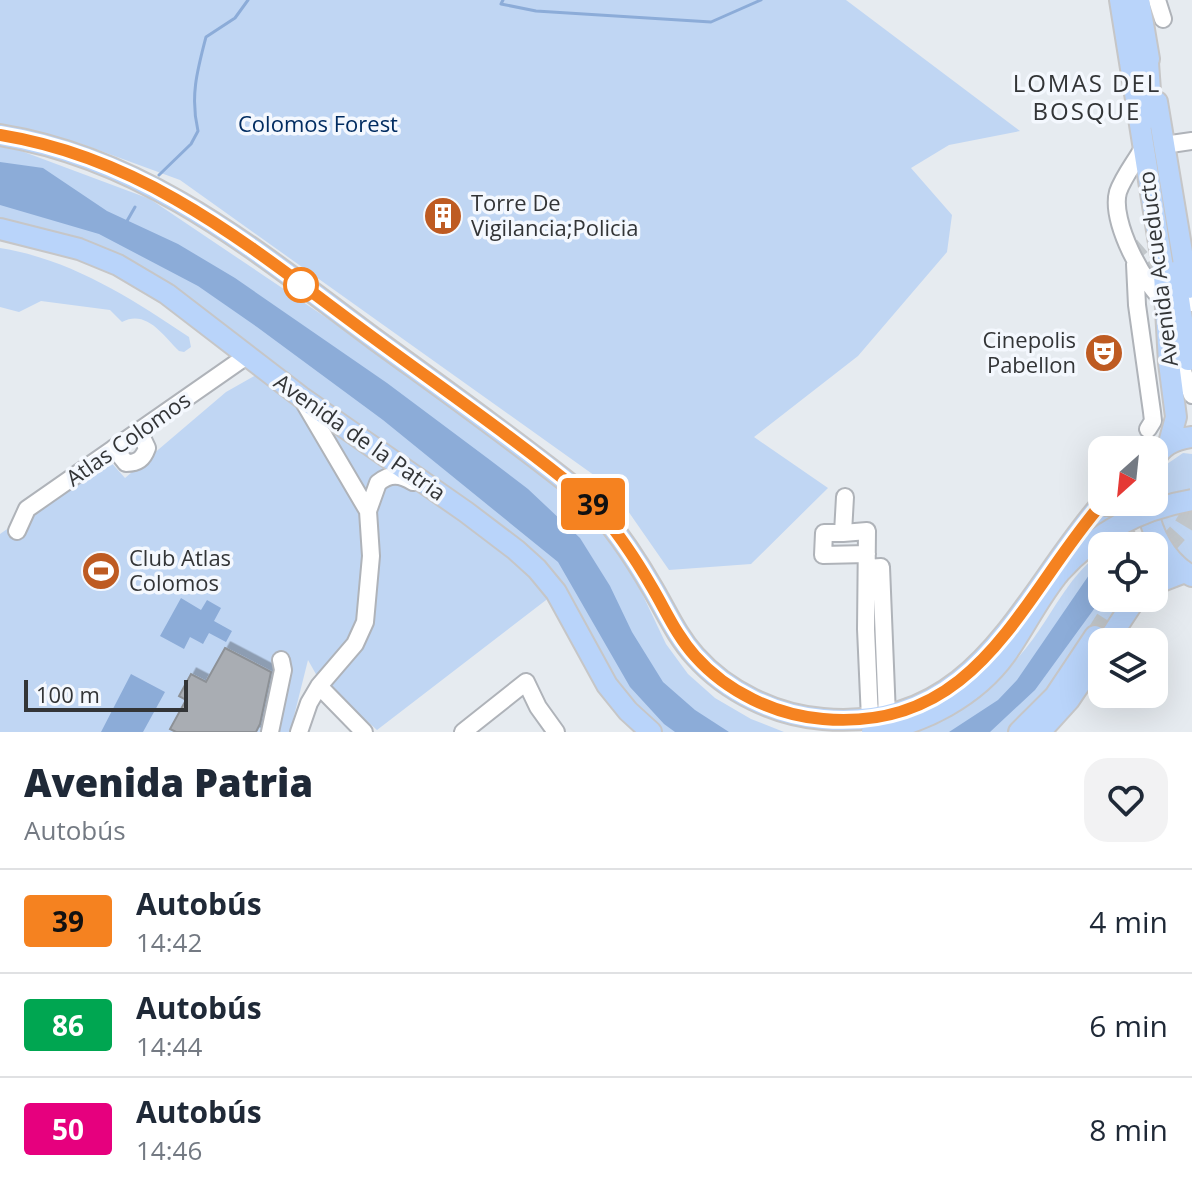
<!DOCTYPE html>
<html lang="es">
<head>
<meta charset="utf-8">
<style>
	body { margin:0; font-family:"Open Sans",sans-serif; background:#f2f2f3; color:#1f2937; height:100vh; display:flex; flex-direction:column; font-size:30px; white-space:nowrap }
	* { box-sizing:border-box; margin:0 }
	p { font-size:26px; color:#747a83 }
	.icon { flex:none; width:44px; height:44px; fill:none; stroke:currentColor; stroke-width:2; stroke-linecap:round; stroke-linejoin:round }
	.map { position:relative; height:732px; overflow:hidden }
	.panel { display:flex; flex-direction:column; background:#fff; flex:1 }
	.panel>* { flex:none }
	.badge { padding:0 16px; border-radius:6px; font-size:28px; line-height:52px }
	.needle { width:52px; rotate:207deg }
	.controls { position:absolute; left:1088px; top:436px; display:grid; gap:16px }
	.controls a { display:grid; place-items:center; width:80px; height:80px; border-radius:16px; background:#fff; box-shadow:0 8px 32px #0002; font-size:40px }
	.scale { position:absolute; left:24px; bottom:20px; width:164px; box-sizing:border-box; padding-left:8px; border:4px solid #333537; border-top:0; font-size:22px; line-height:28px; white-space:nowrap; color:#333537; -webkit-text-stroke:6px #f4f8fe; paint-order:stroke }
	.map>.badge { position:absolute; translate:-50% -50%; box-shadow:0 0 0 4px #fff }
	.round { display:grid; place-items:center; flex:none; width:84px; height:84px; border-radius:24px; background:#f2f2f3 }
	.head { display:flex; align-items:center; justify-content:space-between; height:136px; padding:0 24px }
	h1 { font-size:38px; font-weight:800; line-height:60px }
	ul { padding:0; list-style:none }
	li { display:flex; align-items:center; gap:24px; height:104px; padding:0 24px; border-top:2px solid #e0e1e3 }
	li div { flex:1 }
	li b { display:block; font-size:30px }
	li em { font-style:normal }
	li .badge { min-width:88px; font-weight:700; text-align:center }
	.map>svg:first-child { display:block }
	.green { fill:#c0d6f3 }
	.water { fill:#8cacd8 }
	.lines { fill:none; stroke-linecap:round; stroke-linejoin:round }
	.stream { stroke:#8cacd8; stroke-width:3 }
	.building { fill:#a9adb3; stroke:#8d9196; stroke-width:2; filter:url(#shadow) }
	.minor-tunnel { stroke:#c2c7cb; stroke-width:16; stroke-dasharray:16 8; stroke-linecap:butt }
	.major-tunnel { stroke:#c2c7cb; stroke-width:20; stroke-dasharray:20 10; stroke-linecap:butt }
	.minor-casing { stroke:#afb3b9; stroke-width:20 }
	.major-casing { stroke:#c6c6c7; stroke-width:24 }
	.minor { stroke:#fff; stroke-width:16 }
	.major { stroke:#b9d4fa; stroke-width:20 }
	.major-bridge-casing { stroke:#c6c6c7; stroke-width:24; stroke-linecap:butt }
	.major-bridge { stroke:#b9d4fa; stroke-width:20 }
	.line-casing { stroke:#fff; stroke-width:18 }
	.line { stroke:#f58220; stroke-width:12 }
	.stop-dot { fill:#fff; stroke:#f58220; stroke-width:4 }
	.labels { text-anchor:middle; stroke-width:7; stroke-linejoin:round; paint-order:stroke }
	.park-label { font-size:22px; fill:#012c61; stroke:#f4f8fe }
	.poi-label { font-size:22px; fill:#333537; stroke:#f4f8fe; text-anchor:start }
	.street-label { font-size:22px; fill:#333537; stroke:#f4f8fe }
	.neighbourhood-label { font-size:24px; letter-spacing:2px; fill:#333537; stroke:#f4f8fe }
</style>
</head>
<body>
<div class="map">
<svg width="1192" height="732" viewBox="0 0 1192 732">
	<defs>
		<filter id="shadow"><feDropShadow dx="5.5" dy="-5.5" stdDeviation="0" flood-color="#0004"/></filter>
	</defs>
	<rect width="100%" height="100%" fill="#e6ebf0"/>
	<!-- green -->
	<path class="green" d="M0,0H846L1020,131L949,145L911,168L952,215L947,252L858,356L754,437L828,488L751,564L669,570L612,488L180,180L79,143L0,126Z
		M0,143L150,199L364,343L582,502L620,547L666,644L688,674L715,698L751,719L784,732H654L613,689L552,580L148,278L0,222Z
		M0,248C70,259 131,298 189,337L191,347L184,352L179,351C163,335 146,309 122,322L110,310L41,301L19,312L0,307Z
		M263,371L505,550L550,597L377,730L317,676L308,660L290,732H0V534L108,459L125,478L226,392Z
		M1183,453L1192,454V566L1177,553L1162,527L1158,487L1167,464Z
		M1102,552V598H1120C1109,641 1089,647 1062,676C1045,694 1029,713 1013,732H906C959,718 1001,682 1033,639C1055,609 1071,573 1102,552Z"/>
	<!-- water -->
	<path class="water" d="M0,162L43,168L107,211L178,244L235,278L387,383L490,460L528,489L580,538L610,586L632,632L663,682L695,710L729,732H675L664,724L630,687L558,562L383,420L257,327L198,286L99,234L0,205Z
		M1100,559L1102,598L1035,690L990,732H949L998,700L1017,680Z
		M181,598L201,610L207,600L221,608L214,621L232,631L226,642L209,633L203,644L190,637L184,649L160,636Z
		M131,674L165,692L143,732H101Z"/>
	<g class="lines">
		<!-- stream -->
		<path class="stream" d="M503,0L501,4L536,11L711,22L761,0
			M159,175L191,144L198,131C190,97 197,71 206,37L235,18L248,0
			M127,221L135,207"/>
	</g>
	<!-- building -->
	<path class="building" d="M225,648L271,672L260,724L256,732H176L170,729L186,700L179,696L191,674L206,682Z"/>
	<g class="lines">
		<!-- minor-tunnel -->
		<path class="minor-tunnel" d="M1131,245L1168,288"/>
		<!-- major-tunnel -->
		<path class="major-tunnel" d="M1164,548L1183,527L1192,512
			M1095,636L1119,598"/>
		<defs>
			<path id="minor" d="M1157,0L1163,19
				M1164,145L1192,141
				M1143,148C1136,161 1123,177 1118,192C1110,221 1144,285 1166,303
				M1135,264L1137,305L1152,412L1153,421L1148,429
				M1191,303H1192
				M1178,347L1182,369L1192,395
				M302,399L368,511
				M114,448L126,463C138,463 143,459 147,448L139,431
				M845,497L843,533L867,531L866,629L870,719
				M17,531L27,509L248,355
				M843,533H824L823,555L867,554
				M867,568L881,567L887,716
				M319,686L364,732
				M270,732L283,670L281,660
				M299,732L309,703L319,686L355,644L365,622L371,556L368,511L378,483C390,473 400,474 413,482
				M463,732L526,682L538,707L556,732"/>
			<path id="major" d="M1120,0L1164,274L1169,363L1176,417L1169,443
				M1139,0L1149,59
				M1147,49L1152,118
				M1157,102L1188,288
				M0,135C148,159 259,253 376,340C446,391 518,442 586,497C613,524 634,556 653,589C667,613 677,636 695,656C727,692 775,715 823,719C978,732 1019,599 1103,502
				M0,229L79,249L118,265L167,294L301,397L466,512L516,550L537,569L556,592L607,685L628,711L651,732
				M1175,272L1188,360
				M1154,461C1161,445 1175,439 1192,437
				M1147,502C1149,530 1166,563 1192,576
				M1100,528C1115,524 1123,533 1130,546
				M1154,584L1185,572
				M1107,642L1136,598
				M1019,732L1055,696L1095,636
				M1040,732L1069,700L1102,651"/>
		</defs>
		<!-- minor casing -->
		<use href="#minor" class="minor-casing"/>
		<!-- major casing -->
		<use href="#major" class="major-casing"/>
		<!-- minor -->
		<use href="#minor" class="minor"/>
		<!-- major -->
		<use href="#major" class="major"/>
		<defs>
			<path id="major-bridge" d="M872,732C923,724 976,696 1006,654C1025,627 1039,597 1060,572C1095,533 1140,509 1192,500"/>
		</defs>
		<!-- major-bridge casing -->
		<use href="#major-bridge" class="major-bridge-casing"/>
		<!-- major-bridge -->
		<use href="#major-bridge" class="major-bridge"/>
	</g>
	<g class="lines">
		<defs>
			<path id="line" d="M0,135C149,159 254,250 371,336C443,389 517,440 586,497C613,524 634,556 653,589C667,613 677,636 695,656C727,692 775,715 823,719C979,732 1019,599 1103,502"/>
		</defs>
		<!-- line casing -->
		<use href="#line" class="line-casing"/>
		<!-- line -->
		<use href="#line" class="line"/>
	</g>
	<!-- icons -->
	<defs>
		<symbol id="building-disc" viewBox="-11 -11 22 22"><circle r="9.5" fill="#be5b22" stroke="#f4f8fe"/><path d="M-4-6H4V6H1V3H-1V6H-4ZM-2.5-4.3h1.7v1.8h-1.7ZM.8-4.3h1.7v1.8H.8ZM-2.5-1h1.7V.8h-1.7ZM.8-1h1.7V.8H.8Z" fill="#fff"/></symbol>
		<symbol id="theatre-disc" viewBox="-11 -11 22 22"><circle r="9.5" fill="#be5b22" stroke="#f4f8fe"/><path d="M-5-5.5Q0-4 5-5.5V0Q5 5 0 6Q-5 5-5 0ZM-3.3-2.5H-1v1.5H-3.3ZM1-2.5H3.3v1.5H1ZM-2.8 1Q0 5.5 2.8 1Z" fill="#fff"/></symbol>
		<symbol id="stadium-disc" viewBox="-11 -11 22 22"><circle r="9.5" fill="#be5b22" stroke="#f4f8fe"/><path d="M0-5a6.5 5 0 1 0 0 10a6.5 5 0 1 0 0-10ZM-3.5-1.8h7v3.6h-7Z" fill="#fff"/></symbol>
	</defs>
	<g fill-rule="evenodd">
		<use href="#building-disc" x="421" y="194" width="44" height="44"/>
		<use href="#theatre-disc" x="1082" y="331" width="44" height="44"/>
		<use href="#stadium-disc" x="79" y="549" width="44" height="44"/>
	</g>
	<!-- markers -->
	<circle class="stop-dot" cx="301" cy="285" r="16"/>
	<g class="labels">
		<!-- park labels -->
		<g class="park-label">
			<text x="318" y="132">Colomos Forest</text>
		</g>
		<!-- poi labels -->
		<g class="poi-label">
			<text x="471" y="211">Torre De<tspan x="471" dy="25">Vigilancia;Policia</tspan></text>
			<text x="1076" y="348" text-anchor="end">Cinepolis<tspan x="1076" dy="25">Pabellon</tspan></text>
			<text x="129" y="566">Club Atlas<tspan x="129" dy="25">Colomos</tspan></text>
		</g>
		<!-- street labels -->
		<g class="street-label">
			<text transform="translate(1158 269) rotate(-97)" y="8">Avenida Acueducto</text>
			<text transform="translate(360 437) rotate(35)" y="8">Avenida de la Patria</text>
			<text transform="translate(128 439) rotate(-35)" y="8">Atlas Colomos</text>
		</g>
		<!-- neighbourhood labels -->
		<g class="neighbourhood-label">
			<text x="1087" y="92">LOMAS DEL<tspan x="1087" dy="28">BOSQUE</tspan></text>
		</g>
	</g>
</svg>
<div class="controls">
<a><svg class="needle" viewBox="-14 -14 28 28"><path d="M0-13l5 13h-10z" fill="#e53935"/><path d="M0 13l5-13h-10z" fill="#747a83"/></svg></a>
<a><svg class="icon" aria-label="locate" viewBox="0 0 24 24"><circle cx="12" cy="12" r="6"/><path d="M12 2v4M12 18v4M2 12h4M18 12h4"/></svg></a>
<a><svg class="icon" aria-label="layers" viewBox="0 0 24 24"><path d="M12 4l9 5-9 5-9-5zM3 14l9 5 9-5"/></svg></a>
</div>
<div class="scale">100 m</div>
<b class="badge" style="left:593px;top:504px;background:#f58220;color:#111">39</b>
</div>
<section class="panel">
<div class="head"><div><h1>Avenida Patria</h1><p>Autobús</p></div><a class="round"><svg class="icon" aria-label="heart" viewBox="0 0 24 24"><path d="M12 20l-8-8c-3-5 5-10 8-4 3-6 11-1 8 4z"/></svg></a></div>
<ul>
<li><span class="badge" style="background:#f58220;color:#111">39</span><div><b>Autobús</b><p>14:42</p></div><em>4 min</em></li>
<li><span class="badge" style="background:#00a651;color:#fff">86</span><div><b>Autobús</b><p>14:44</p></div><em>6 min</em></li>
<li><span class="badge" style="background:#e6007e;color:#fff">50</span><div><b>Autobús</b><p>14:46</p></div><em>8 min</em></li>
</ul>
</section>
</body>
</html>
